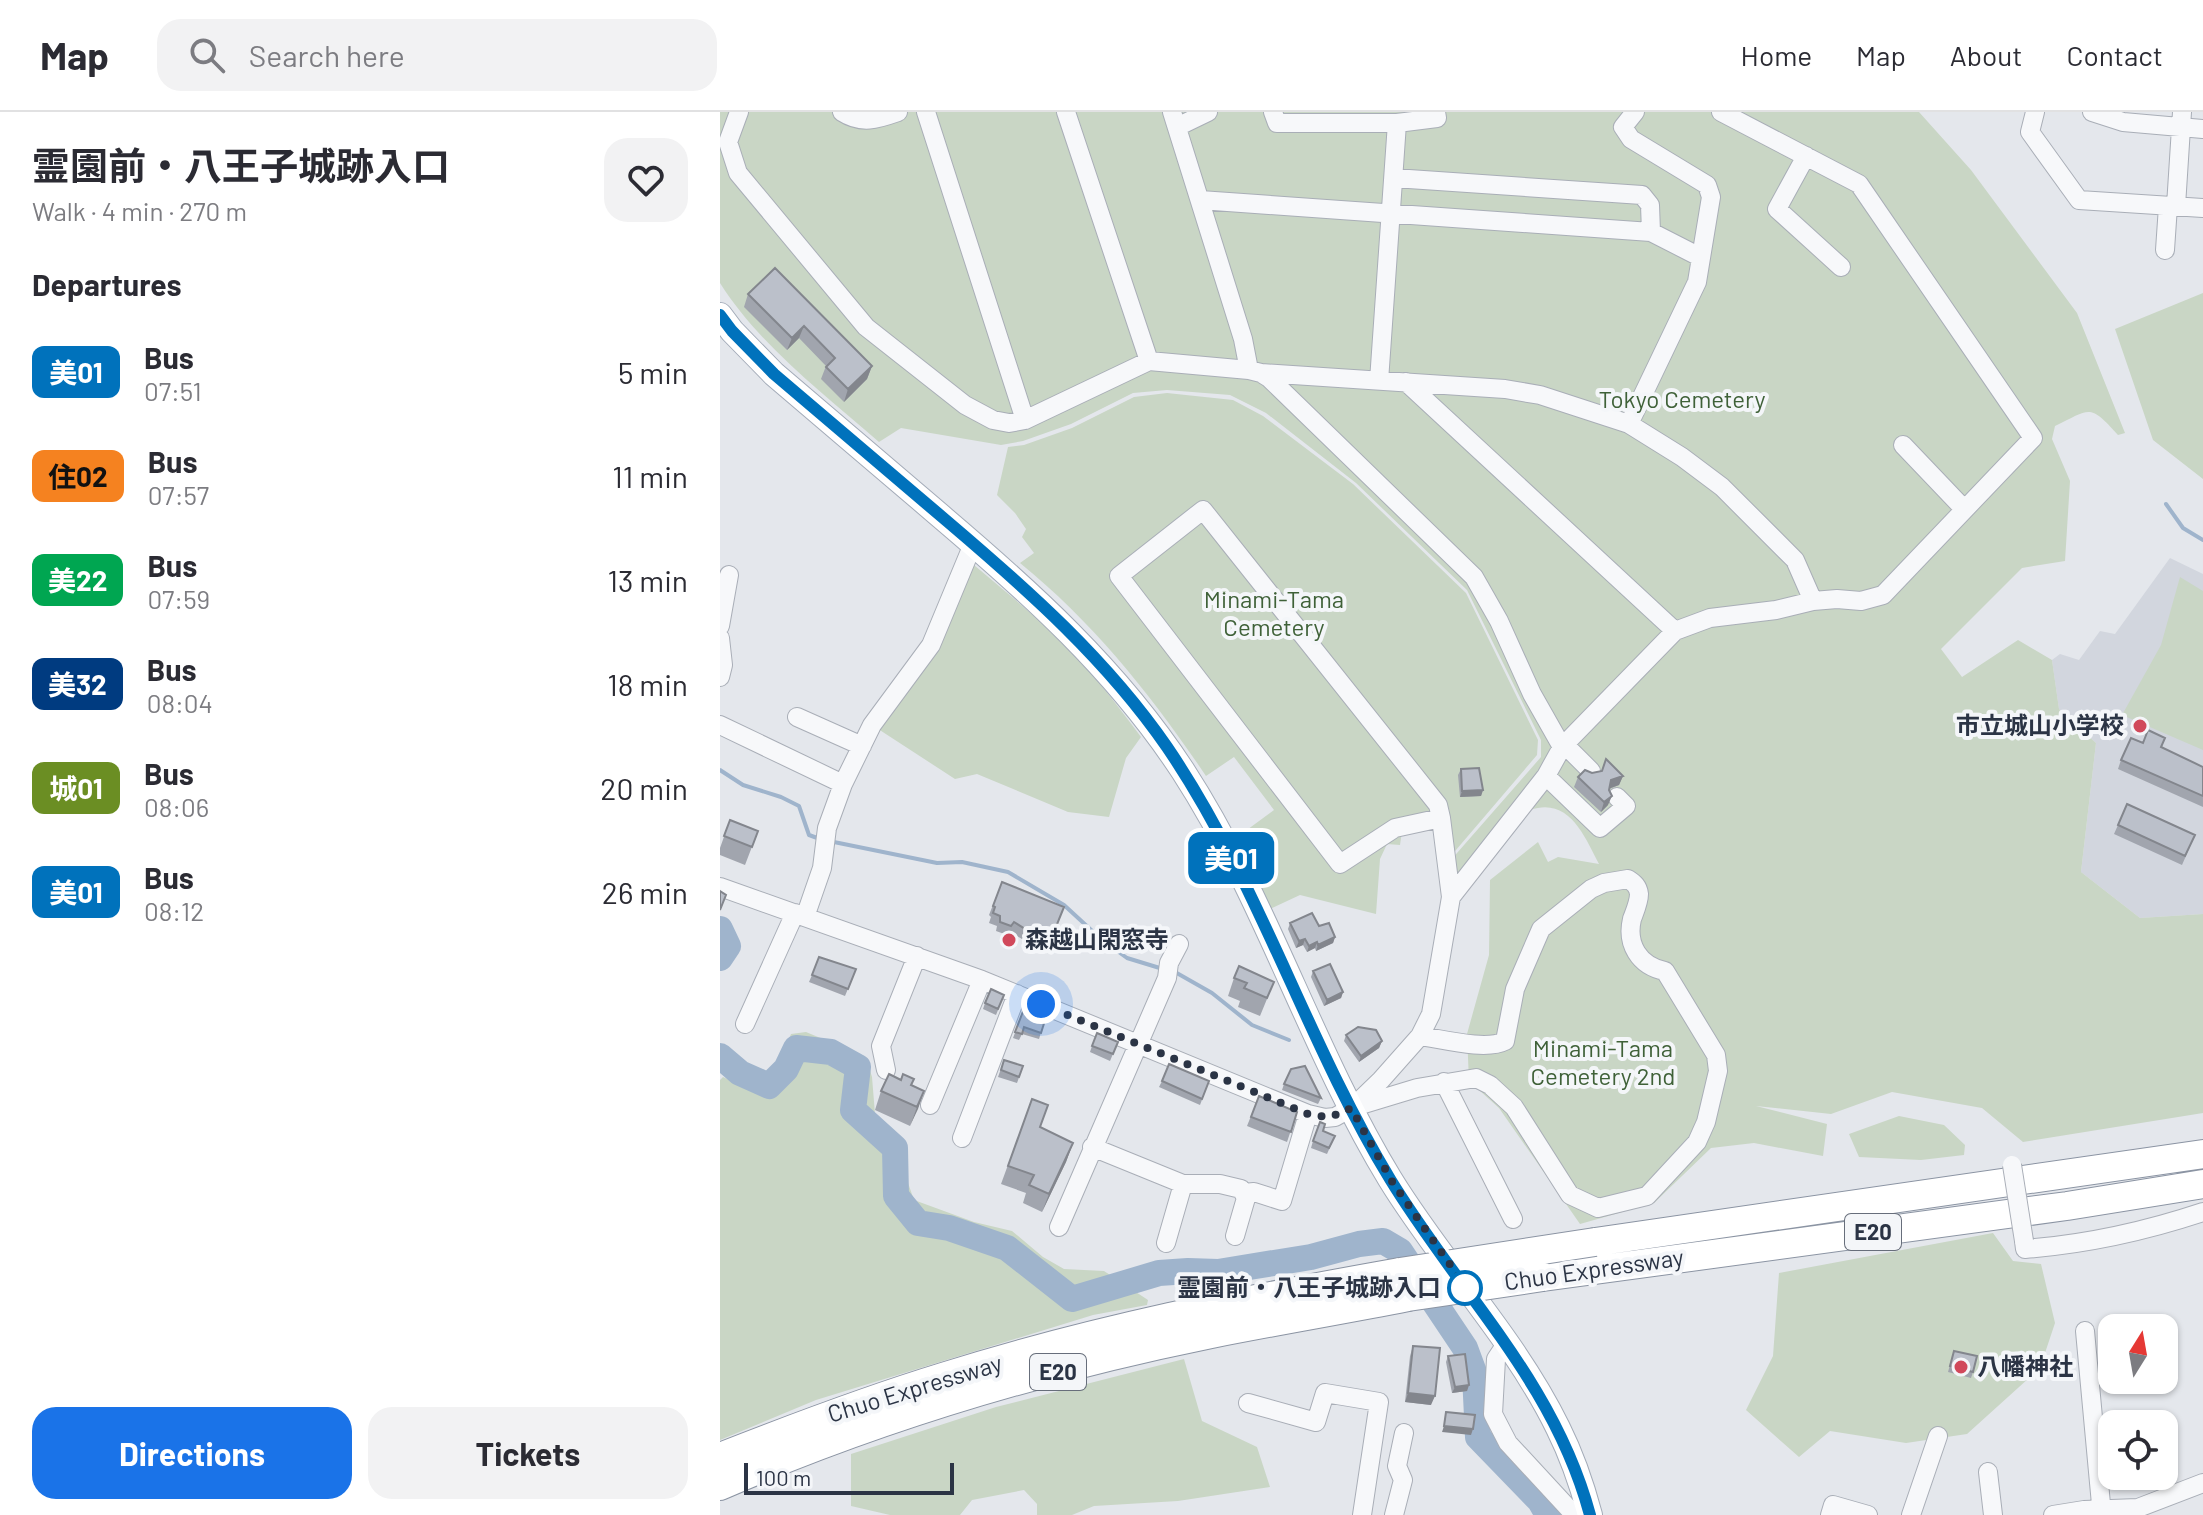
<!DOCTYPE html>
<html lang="en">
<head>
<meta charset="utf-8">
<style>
	body { margin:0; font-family:Barlow,"Noto Sans JP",sans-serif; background:#f2f2f3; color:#2b2b33; height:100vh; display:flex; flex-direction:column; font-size:30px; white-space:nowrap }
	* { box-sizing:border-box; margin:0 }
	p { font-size:26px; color:#7c7c81 }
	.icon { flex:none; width:44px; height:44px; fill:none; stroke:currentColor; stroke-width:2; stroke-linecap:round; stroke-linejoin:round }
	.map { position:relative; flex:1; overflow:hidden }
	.sheet { display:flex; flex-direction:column; background:#fff; width:720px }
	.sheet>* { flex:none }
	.badge { padding:0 16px; border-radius:12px; font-size:28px; line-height:52px }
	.needle { width:52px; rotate:11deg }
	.buttons { position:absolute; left:1378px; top:1202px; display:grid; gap:16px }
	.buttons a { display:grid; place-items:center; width:80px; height:80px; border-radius:16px; background:#fff; box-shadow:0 2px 6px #0004; font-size:40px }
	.scale { position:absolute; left:24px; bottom:20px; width:210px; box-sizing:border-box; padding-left:8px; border:4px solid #2b3445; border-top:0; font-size:22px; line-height:28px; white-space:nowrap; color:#2b3445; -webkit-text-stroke:6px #f4f6f9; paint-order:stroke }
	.you { position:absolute; width:40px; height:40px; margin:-20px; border:6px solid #fff; border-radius:50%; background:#1a73e8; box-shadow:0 0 0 12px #1a73e833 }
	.map>.badge { position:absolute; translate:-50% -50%; box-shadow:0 0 0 4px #fff }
	h2 { padding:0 32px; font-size:30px; line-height:72px }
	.round { display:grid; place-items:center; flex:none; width:84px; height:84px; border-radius:24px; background:#f2f2f3 }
	.overview { display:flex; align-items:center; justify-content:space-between; height:136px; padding:0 32px }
	h1 { font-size:38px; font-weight:700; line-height:60px }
	.action { display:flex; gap:16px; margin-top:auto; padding:16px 32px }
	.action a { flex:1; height:92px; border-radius:24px; background:#1a73e8; color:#fff; font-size:32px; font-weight:700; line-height:92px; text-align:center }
	.action a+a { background:#f2f2f3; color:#2b2b33 }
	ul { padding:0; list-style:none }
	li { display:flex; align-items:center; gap:24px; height:104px; padding:0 32px }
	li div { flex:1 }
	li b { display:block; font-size:30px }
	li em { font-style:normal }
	li .badge { min-width:88px; font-weight:700; text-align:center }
	header { display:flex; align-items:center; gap:48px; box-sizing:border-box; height:112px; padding:0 40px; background:#fff; border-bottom:2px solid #e1e1e2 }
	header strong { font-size:38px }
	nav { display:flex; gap:44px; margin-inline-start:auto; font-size:28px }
	.search { width:560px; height:72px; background:#f2f2f3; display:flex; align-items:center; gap:20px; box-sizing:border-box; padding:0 28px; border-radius:24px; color:#7c7c81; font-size:30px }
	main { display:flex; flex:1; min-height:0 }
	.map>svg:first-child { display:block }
	.built { fill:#d2d6de }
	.green { fill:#c9d6c5 }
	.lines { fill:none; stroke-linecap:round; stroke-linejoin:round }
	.stream { stroke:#9fb4cc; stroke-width:4 }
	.river { stroke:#9fb4cc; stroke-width:26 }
	.minor-casing { stroke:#a9aeb7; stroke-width:20 }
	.major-casing { stroke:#a3abb8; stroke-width:26 }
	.highway-casing { stroke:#8b94a3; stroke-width:30 }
	.minor { stroke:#f7f8fa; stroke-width:18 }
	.major { stroke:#fff; stroke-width:24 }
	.highway { stroke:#fff; stroke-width:28 }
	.minor-bridge-casing { stroke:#a9aeb7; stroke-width:20; stroke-linecap:butt }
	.highway-bridge-casing { stroke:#8b94a3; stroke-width:30; stroke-linecap:butt }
	.minor-bridge { stroke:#f7f8fa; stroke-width:18 }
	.highway-bridge { stroke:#fff; stroke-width:28 }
	.wall { fill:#a1a5ae }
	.shaded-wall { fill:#83868d }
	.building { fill:#bbc0ca; stroke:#83868d; stroke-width:2 }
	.line-casing { stroke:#fff; stroke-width:18 }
	.line { stroke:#0072bc; stroke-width:12 }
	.walk { stroke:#2b3445; stroke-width:8; stroke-dasharray:0 14.4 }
	.poi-dot { fill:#d1495b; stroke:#f4f6f9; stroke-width:3 }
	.stop-dot { fill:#fff; stroke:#0072bc; stroke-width:4 }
	.labels { text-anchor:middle; stroke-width:8; stroke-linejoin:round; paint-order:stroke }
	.shield { fill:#f4f6f9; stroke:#676e7b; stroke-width:2 }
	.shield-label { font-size:22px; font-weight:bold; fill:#2b3445 }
	.park-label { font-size:24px; fill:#3f6138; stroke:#f4f6f9 }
	.poi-label { font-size:24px; font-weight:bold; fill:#2b3445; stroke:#f4f6f9; text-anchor:start }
	.street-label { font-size:24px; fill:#2b3445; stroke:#f4f6f9 }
	.stop-label { font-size:24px; font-weight:bold; fill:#2b3445; stroke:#f4f6f9; text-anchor:end }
</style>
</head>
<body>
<header>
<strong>Map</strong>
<div class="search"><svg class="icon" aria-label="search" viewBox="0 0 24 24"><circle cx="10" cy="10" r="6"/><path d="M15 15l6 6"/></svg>Search here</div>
<nav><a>Home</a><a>Map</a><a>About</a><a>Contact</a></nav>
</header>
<main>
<section class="sheet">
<div class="overview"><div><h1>霊園前・八王子城跡入口</h1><p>Walk · 4 min · 270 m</p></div><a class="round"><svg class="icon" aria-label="heart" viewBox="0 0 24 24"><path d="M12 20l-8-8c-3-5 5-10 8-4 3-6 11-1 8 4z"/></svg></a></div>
<h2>Departures</h2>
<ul>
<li><span class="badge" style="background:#0072bc;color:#fff">美01</span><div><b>Bus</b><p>07:51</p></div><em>5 min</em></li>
<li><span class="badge" style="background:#f58220;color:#111">住02</span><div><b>Bus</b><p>07:57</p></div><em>11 min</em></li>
<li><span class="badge" style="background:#00a651;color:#fff">美22</span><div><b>Bus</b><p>07:59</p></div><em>13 min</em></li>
<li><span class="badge" style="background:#003b80;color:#fff">美32</span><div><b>Bus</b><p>08:04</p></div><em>18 min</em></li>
<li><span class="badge" style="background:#6b8e23;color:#fff">城01</span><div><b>Bus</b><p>08:06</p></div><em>20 min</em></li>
<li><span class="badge" style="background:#0072bc;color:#fff">美01</span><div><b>Bus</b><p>08:12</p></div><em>26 min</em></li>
</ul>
<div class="action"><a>Directions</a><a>Tickets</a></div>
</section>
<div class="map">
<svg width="1483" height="1403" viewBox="0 0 1483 1403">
	<rect width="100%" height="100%" fill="#e4e7ec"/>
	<!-- built -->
	<path class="built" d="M1450,446L1483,462V802L1420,806L1361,760L1376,631L1339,597L1332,548L1340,542L1359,548L1380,519L1395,522Z"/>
	<!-- green -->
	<path class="green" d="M0,0H1199L1251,58L1357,201L1405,321L1398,323C1369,291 1371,297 1335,314L1332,327L1350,369L1345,449L1302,456L1221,537L1242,565L1298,528L1332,548L1339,597L1376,631L1361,760L1420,806L1483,802V1001L1303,1030L1262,996L1172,980L1111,1002L1036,994L1107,1012L1103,1044L1034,1031L991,1036L934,1091L860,1112L779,996L749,969L747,922L769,843L770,768L818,730L828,750L838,745L879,752C865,725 849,684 810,698L735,781L730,749L821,645V628L747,478L636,371L546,301L510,283L447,278L413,281L351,312L303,329L281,333L181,316L159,330C103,281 40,234 0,171Z
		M1483,181V367L1433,328L1395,217Z
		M447,281L513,288L543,304L633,372L746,481L818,628L817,643L730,745L726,711L682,719L680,733L667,732L660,747L656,802L580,783L550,797L520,723L554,698L514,645L486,664C432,584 375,512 300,451L314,441L302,425L306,417L295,401L277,383L288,335L304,333L352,316L414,285Z
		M248,448C281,476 315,503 346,534C374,562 398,594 421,625L406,646L389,705L348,700L257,662L235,667L152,613L211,533Z
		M1460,465L1483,479V638L1402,603L1441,533Z
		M86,920L146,945L152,965L155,1002L170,1020L194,1088L254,1110L292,1119L323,1145L344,1157L384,1159L428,1188L427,1193L373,1203L96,1288L0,1328V968L3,965L34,980L58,957L71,922Z
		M1179,1004L1224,1013L1245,1033L1244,1043L1201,1048L1139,1045L1129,1022Z
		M1273,1121L1293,1149L1321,1152L1335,1211L1320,1256L1247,1322L1186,1331L1110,1319L1079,1345L1026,1298L1053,1244L1059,1161Z
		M464,1247L482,1309L537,1335L550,1375L458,1389L374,1394L352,1403H317V1392L304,1378L252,1388L240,1403H170L131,1394V1342L276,1295Z"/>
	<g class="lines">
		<!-- stream -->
		<path class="stream" d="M1446,392L1463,416L1483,428
			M0,658L23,673L61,685L79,694L89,723L100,727
			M109,729L217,751L242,750L288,760L344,793L382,828L407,846L443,857
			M455,860L492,881L532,913L569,928
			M669,1121L670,1133"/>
		<!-- river -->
		<path class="river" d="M0,817L8,834L0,846
			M0,944L20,961L49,974L66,957L76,936L111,940L138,955L133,998L175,1036L176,1084L198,1111L229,1116L287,1136L352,1187L439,1161L468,1159L498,1160L591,1145L639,1132L663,1129L680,1139L745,1236L755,1263L758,1325L820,1389L828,1403"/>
		<defs>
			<path id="minor" d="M19,0L8,30L18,61L146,215L245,293L273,308L289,311L305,308L429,249L529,258L541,261L549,266L754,465L779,509L812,582L842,635
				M122,0C142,13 158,7 178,0
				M206,0L305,308
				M346,0L429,249
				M452,0L523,227L529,258
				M553,0L557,11H677L717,6L716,0
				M1315,0L1310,20L1359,88L1483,96
				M1372,0L1403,10L1483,17
				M457,15L488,0
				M1086,44L1057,97L1121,155
				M674,66L922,83L930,93L931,120
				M480,88L931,120L980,145
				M1456,94L1462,0
				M1445,138L1448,94
				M541,261L785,277L820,283L909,312L962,345L1002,375L1075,448L1093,489
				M659,269L677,11
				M686,270L955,519
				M909,312L977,170L991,85L987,73L911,27L903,15L915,0
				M1183,333L1244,397
				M0,514L9,463
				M0,526L3,553L0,565
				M77,605L142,634
				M0,613L123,672
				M845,633L871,659
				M826,664L880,716L906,694L897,685
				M0,775L262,868L588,1002L605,1006L615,1005L631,996L697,976L756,966L770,973L794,995L850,1083L878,1096L927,1084L977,1030L986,1010L998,959L996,943L945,859C919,854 906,832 912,807C915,799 919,790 919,782C918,774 914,771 908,767L884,771L871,777L821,817L795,877L785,929C766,939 722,927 700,924
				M731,785L826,664L842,635L955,519L990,506L1056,498L1093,489L1117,487L1141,489L1163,483L1313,326L1139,72L1001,0
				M85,805L102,756L107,716L123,672L152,613L211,533L253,432
				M25,912L75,801
				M166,958L161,934L197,844
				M724,970L793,1107
				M210,993L262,868
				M633,995L661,968L700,924L711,902L731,785L721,706L718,693L483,398L399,464L620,752L675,716L721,706
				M242,1026L297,882
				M372,1035L463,1072H500L521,1077L526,1086L515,1124
				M524,1081L534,1080L562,1089L588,1002
				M339,1115L447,866L449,851L459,832
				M1304,1129L1305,1137C1368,1132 1423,1120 1483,1100
				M446,1131L463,1072
				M1365,1219L1382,1403
				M786,1232L776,1247L773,1302L788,1331L850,1398L863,1403
				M528,1291L596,1310L605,1281L659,1290L642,1403
				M1434,1312L1438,1310
				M1268,1360L1273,1403
				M674,1403L683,1368L677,1354L684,1321
				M1110,1403L1113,1393L1148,1403
				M1191,1403L1218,1324
				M1333,1403L1364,1398L1418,1396L1483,1371"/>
			<path id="major" d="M0,203L12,219L54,262C108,308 163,355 217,401C309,479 397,558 463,659C546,787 591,937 670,1067C722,1152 794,1226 838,1316C852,1344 862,1373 870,1403"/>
			<path id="highway" d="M875,1130L1483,1042
				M823,1165L1347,1094L1483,1072
				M0,1345C74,1316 148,1288 223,1265C372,1218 527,1187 680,1160
				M0,1374C156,1306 324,1256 491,1222C556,1209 622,1198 688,1185"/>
		</defs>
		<!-- minor casing -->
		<use href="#minor" class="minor-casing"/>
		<!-- major casing -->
		<use href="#major" class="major-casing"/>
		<!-- highway casing -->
		<use href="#highway" class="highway-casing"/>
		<!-- minor -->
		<use href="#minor" class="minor"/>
		<!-- major -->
		<use href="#major" class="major"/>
		<!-- highway -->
		<use href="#highway" class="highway"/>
		<defs>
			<path id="minor-bridge" d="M1292,1053L1304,1129"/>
			<path id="highway-bridge" d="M680,1160L875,1130
				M688,1185L823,1165"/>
		</defs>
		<!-- minor-bridge casing -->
		<use href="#minor-bridge" class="minor-bridge-casing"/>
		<!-- highway-bridge casing -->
		<use href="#highway-bridge" class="highway-bridge-casing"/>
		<!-- minor-bridge -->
		<use href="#minor-bridge" class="minor-bridge"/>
		<!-- highway-bridge -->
		<use href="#highway-bridge" class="highway-bridge"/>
	</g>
	<!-- wall -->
	<path class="wall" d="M28,182L152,254L147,267L124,290L101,267L106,254L79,226L67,238L24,195Z
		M1441,636L1483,655V695L1398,657L1401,648Z
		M741,657L763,678L761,684L740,685L738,663Z
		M872,661L903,664L899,673L889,677L888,693L881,700L854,675L858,665Z
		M10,708L38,719L25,753L0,743V736Z
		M1398,713L1475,723L1462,753L1394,722Z
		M282,770L344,795L326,841L290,820L287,823L276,819L277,814L269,811L271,805L269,803Z
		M570,811L599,814L615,825L613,831L596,839L595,836L587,840L583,833L576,836L568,817Z
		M136,857L125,884L89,870L92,863Z
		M593,859L623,880L621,886L604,894L591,865Z
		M514,866L554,870L540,904L518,895L520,889L508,884Z
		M284,883L276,903L263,897L265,891Z
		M304,897L326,905L319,927L302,922L299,928L293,926Z
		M626,923L662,929L659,936L639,950L624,929Z
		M398,930L390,949L370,940L372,934Z
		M284,948L303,954L297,971L278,965Z
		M442,969H489L480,993L439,975Z
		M564,972L601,986L598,992L562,978Z
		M192,973L204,979L190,1014L155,998L161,979Z
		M539,984L577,1000L567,1030L527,1014Z
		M312,987L320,1015L353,1031L346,1050L322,1100L303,1091L306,1081L281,1072Z
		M615,1024L607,1042L591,1036L593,1029Z
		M693,1234L711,1293L685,1290L690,1244Z
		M1234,1239L1253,1260L1251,1266L1228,1260Z
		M728,1244L749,1273L747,1279L732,1281L726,1250Z"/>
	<!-- shaded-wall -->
	<path class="shaded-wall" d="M84,214L79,226L67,238L72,226Z
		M152,254L147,267L124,290L128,277Z
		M903,664L899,673L888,677L891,668Z
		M763,678L761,684L740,685L742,679Z
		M892,684L888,693L881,700L884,690Z
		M615,825L613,831L596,839L598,833Z
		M585,827L583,833L576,836L579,829Z
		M597,830L595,836L587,840L589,834Z
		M623,880L621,886L604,894L607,888Z
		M662,929L659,936L639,950L641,944Z
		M204,979L198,997L190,1014L197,995Z
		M353,1031L346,1050L322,1100L329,1082Z
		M749,1273L747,1279L732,1281L735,1275Z
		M688,1281L715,1284L711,1293L685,1290Z
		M724,1314L753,1317L751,1323L722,1320Z"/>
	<!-- building -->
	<path class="building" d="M55,156L152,254L128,277L106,255L115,246L84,214L72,226L28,182Z
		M1428,618L1445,626L1441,635L1483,655V684L1401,648L1411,626L1423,631Z
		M886,647L903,664L891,668L889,678L892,684L884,690L858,665L865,658L872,661L882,659Z
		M759,656L763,678L742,679L741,657Z
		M1407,692L1475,723L1465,744L1398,713Z
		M10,708L38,719L32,735L4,724Z
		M282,770L344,795L329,832L294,810L291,814L280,810V804L273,801L275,795L273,794Z
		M0,779L6,783L0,798Z
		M592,801L599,814L609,811L615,825L598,833L597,830L589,834L585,827L579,829L570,811Z
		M99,845L136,857L128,877L92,863Z
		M610,852L623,880L607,888L593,859Z
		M519,854L554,870L547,886L524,876L527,871L514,866Z
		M271,877L284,883L278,897L265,891Z
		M304,897L326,905L321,921L304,915L302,922L295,920Z
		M638,915L656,918L662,929L641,944L626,923Z
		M377,921L398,930L393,942L372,934Z
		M284,948L303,954L299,965L281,958Z
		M449,952L489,969L482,987L442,969Z
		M585,954L601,986L564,972L571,957Z
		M169,962L181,968L183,962L194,967L191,973L204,979L197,995L161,979Z
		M539,984L577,1000L571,1020L531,1005Z
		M312,987L328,993L320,1015L353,1031L329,1082L309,1073L314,1063L288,1054Z
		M600,1010L605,1012L603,1019L615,1024L609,1036L593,1029Z
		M693,1234L720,1236L715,1284L688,1281Z
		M1234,1239L1257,1244L1253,1260L1230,1254Z
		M745,1242L749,1273L735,1275L728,1244Z
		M726,1300L755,1303L753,1317L724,1314Z"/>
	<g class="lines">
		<defs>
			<path id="line" d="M0,203L12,219L54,262C112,311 170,361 228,410C308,478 387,548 447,635C539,770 586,929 670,1067C740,1182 834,1269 870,1403"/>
		</defs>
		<!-- line casing -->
		<use href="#line" class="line-casing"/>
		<!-- line -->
		<use href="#line" class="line"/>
		<!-- walk -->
		<path class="walk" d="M321,892L588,1002C606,1006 615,1005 631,996L673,1071L752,1184L745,1176"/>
	</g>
	<!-- markers -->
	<g class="poi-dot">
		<circle cx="1420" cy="614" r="8"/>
		<circle cx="289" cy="828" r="8"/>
		<circle cx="1241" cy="1255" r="8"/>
	</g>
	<circle class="stop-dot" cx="745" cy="1176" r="16"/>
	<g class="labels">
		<!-- shield labels -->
		<g class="shield">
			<rect x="1125" y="1102" width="56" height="36" rx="6"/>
			<rect x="310" y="1242" width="56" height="36" rx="6"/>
		</g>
		<g class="shield-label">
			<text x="1153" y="1128">E20</text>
			<text x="338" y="1268">E20</text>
		</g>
		<!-- park labels -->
		<g class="park-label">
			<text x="962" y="296">Tokyo Cemetery</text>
			<text x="554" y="496">Minami-Tama<tspan x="554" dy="28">Cemetery</tspan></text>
			<text x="883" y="945">Minami-Tama<tspan x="883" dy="28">Cemetery 2nd</tspan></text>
		</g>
		<!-- poi labels -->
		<g class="poi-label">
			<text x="1404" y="622" text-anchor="end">市立城山小学校</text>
			<text x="305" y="836">森越山閑窓寺</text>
			<text x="1257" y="1263">八幡神社</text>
		</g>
		<!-- street labels -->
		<g class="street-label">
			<text transform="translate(874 1158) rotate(-8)" y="8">Chuo Expressway</text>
			<text transform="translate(195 1277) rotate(-17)" y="8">Chuo Expressway</text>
		</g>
		<!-- stop labels -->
		<g class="stop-label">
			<text x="721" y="1184">霊園前・八王子城跡入口</text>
		</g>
	</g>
</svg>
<div class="buttons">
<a><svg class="needle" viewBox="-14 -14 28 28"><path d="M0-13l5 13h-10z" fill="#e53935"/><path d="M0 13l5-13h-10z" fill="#7c7c81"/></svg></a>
<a><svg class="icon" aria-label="locate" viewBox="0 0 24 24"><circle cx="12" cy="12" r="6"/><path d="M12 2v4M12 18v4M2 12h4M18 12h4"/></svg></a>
</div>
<div class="scale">100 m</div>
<div class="you" style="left:321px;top:892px"></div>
<b class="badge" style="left:511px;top:746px;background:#0072bc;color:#fff">美01</b>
</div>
</main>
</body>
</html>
